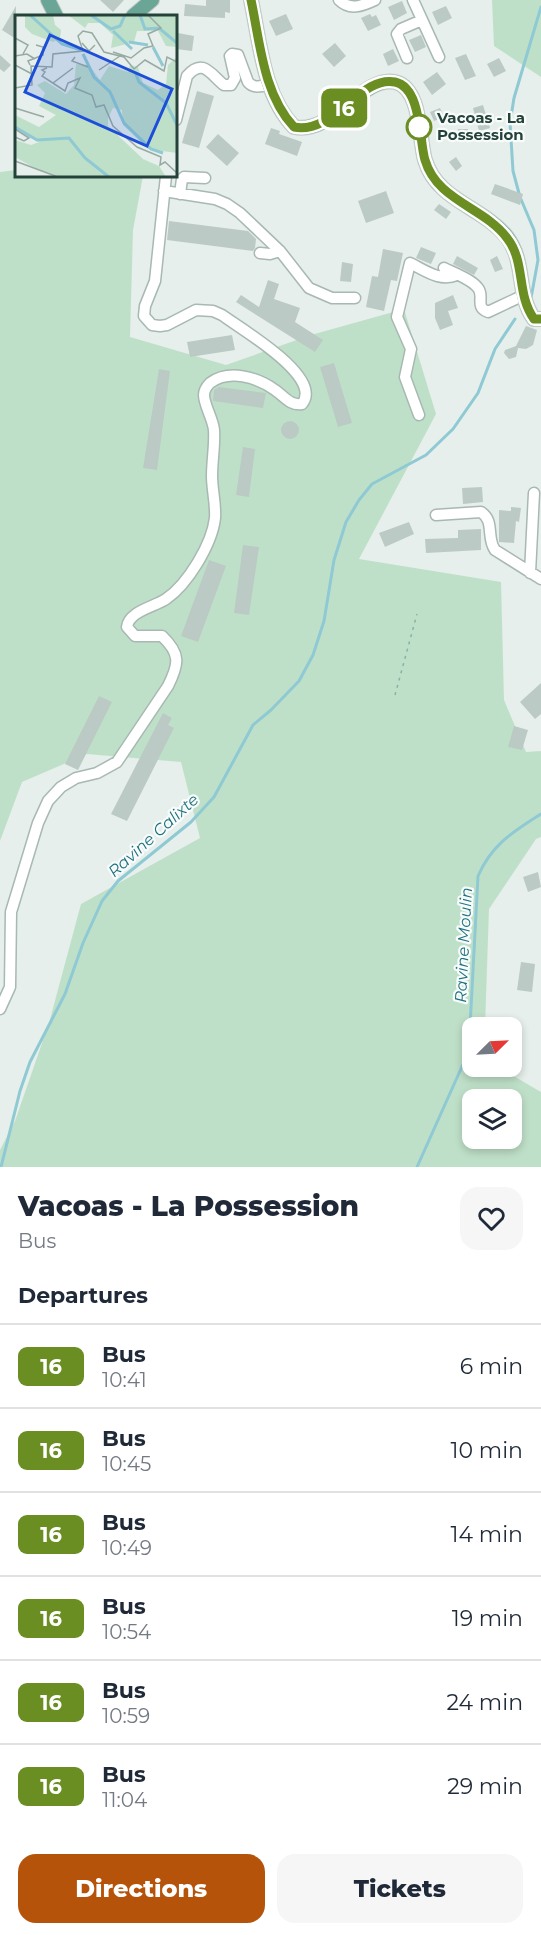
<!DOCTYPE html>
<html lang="en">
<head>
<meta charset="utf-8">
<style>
	body { margin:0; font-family:Montserrat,sans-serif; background:#f6f6f7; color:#1f2937; height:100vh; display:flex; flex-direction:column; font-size:22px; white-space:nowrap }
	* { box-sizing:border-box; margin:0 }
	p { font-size:20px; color:#747a83 }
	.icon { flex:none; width:33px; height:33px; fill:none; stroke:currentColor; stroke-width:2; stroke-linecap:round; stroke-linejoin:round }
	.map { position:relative; height:1167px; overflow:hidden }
	.panel { display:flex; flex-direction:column; background:#fff; flex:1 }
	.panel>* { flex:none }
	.badge { padding:0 12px; border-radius:9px; font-size:21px; line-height:39px }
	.needle { width:39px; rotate:66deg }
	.buttons { position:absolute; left:462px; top:1017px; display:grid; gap:12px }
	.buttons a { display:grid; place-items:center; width:60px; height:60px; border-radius:12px; background:#fff; box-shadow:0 3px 9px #0003; font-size:30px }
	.map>.badge { position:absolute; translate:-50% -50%; box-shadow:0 0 0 3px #fff }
	h2 { padding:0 18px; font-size:22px; line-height:54px }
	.round { display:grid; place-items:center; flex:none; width:63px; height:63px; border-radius:18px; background:#f6f6f7 }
	.overview { display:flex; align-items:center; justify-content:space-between; height:102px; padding:0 18px }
	h1 { font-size:28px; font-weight:800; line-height:45px }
	.button { display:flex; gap:12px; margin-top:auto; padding:12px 18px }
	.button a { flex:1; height:69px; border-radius:18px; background:#b45309; color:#fff; font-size:24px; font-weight:800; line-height:69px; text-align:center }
	.button a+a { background:#f6f6f7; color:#1f2937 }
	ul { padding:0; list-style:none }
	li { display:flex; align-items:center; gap:18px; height:84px; padding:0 18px; border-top:2px solid #e0e1e3 }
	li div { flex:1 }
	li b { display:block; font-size:22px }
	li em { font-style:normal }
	li .badge { min-width:66px; font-weight:700; text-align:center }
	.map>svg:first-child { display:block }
	.green { fill:#bfe0c8; fill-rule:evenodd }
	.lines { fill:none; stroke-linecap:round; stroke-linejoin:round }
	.stream { stroke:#8ec9d4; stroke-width:3 }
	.building { fill:#bbcac4 }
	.minor-casing { stroke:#a8b8b2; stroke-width:13 }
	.major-casing { stroke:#c2cac8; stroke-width:16 }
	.path { stroke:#86b3a5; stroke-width:1.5; stroke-dasharray:3 4.5; stroke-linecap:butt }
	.minor { stroke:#fff; stroke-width:10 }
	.major { stroke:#6aa596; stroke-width:14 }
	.line-casing { stroke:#fff; stroke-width:14 }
	.line { stroke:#6b8e23; stroke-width:9 }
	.stop-dot { fill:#fff; stroke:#6b8e23; stroke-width:3 }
	.labels { text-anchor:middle; stroke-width:4.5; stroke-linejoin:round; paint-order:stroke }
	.stop-label { font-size:15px; font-weight:bold; fill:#24423a; stroke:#f7fbf9; text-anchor:start }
	.water-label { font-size:16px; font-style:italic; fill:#1c6f80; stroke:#f7fbf9 }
	.inset-river { fill:none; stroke:#8ec9d4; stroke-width:3 }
	.inset-road { fill:none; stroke:#98aaa4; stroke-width:1.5 }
	.view { fill:#1d4ed8; fill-opacity:0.15; stroke:#1d4ed8; stroke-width:3 }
	.inset-edge { fill:none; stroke:#24423a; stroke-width:3 }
</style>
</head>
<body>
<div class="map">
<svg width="541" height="1167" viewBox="0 0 541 1167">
	<rect width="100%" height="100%" fill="#e6efeb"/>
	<!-- green -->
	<path class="green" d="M492,0H541V77L494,46Z
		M16,170V176H143L133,230L130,337L226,365L311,335L404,309L436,414L359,559L501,582L504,700L526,752L541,751V837L536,839L489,909L485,1027L472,1028V1066L498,1067L541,1092V1167H0V1150L15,1121L49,1023L81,904L200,838L181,762L87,754L22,782L0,841V172ZM472,1100H512V1138H472Z"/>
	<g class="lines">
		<!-- stream -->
		<path class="stream" d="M531,298L538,260L534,230L520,197L513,171L510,123L514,98L541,7
			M1,1167L20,1091L30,1062L65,994L83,943L102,901L118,881L191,822L214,797L253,725L271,710L299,681L313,655L324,621L334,560L346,522L359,500L372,484L426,455L453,429L478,393L495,349L515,319
			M417,1167L464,1062L470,1027L478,876C492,844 513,832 541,814"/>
	</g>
	<!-- building -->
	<path class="building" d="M100,0H124L113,12Z
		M206,0H230V13L225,12V18L184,16L185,4L206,6Z
		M402,1L407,13L394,20L388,7Z
		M16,6V39L2,30Z
		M446,6L452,18L438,25L432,12Z
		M286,14L293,29L276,36L269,21Z
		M370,14L372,17L376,15L381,25L368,31L361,18Z
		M178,33L194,36L192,51L176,49Z
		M421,35L426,47L415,52L409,40Z
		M335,43L346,56L334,67L322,54Z
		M393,49L399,61L388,66L383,54Z
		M466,54L476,76L465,80L455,58Z
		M0,55L11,65L4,72L0,69Z
		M499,58L506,71L494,77L487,64Z
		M437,72L446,84L432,95L423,82Z
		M197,91L214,96L199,148L182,143Z
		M483,105L490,128L479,131L473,108Z
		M440,108L444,117L434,121L430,112Z
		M271,128L280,131L279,134L302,142L297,156L265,144Z
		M458,129H468V140H458Z
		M218,134L239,153L227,166L206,147Z
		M456,157L462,166L456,171L449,162Z
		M495,184L523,194L520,205L491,194Z
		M386,191L394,213L366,223L358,201Z
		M439,204L451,212L446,219L434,210Z
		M169,221L248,231L256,239L255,248L253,251L167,240Z
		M421,247L436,253L431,264L416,258Z
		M383,249L403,253L397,281L391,280L384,311L366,307L372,276L378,277Z
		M457,256L478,268L474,275L453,264Z
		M497,256L503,269L495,272L490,260Z
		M342,262L353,264L351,282L340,281Z
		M268,280L279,284L274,299L300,308L295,322L323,340L315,352L236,302L241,295L259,307Z
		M453,295L458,308L448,311L453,325L440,330L435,318V303Z
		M526,326L537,330L533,345L526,349L518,348L516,357L509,359L504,353L505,350L516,346Z
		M232,335L235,350L190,357L187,342Z
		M334,363L352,423L338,427L320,367Z
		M159,369L170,371L157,470L143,468Z
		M219,387L266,393L263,408L213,401L214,390Z
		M281 430a9 9 0 1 1 18 0a9 9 0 1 1-18 0Z
		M243,447L255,449L249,497L236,495Z
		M482,487L483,502L463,504L462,488Z
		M511,507L521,508L519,522L516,521L514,543L499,542V510L511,511Z
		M409,522L414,534L385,547L379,533Z
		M481,529V550L426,553L425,539L458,538V530Z
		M243,545L259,547L249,615L234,613Z
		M209,560L226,566L198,642L181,636Z
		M541,683V714L535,719L520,702Z
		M99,696L112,702L78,770L65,764Z
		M163,713L172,718L168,725L174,728L127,821L111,814Z
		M514,726L528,730L522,750L508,747Z
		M538,872L541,887L528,892L523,877Z
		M521,962L535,964L532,992L517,990Z"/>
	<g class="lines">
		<defs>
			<path id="minor" d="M339,0C350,11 362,6 375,0
				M413,0L439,57
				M407,58L397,34L401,29L422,20
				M176,120L187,76C203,57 211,75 224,85H231L235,78L230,56L232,54L238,55L248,82C254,89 260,86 269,85
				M164,191L215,199L227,204L240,213L280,251L309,288L332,298H355
				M180,194L182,179L184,177L205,178
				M260,253L270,254L280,251
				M444,268C454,273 471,279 478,288C485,296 474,307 488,312L522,296
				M419,415L405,377L411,349L397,317L410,263C426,271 440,282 457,275
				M436,515L481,512C495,521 486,538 495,550L541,579
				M530,573L534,493
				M0,1009L10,987L11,912L38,823L48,801L61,787L76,778L97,773L117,762L168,686C179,664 181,654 162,636H135L127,627C129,611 154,607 166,599C188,584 212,544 215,518C216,504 212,490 212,476C212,461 215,445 214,430C213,419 204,405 204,395C204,391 207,386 210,383C229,369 257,377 275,390C284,396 290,406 302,404C324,377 241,329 222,315L213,311L196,310L167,325L160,326L152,325L144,316L145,306L155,281L166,176"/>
			<path id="major" d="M48,0L56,16
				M251,0C260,42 263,95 294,127C334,135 362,75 395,82C422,88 419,141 425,160C437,201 483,207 507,237C526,262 516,294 534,319H541
				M133,16L152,0"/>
		</defs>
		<!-- minor casing -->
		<use href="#minor" class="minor-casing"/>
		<!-- major casing -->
		<use href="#major" class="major-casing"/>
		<!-- path -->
		<path class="path" d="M395,695L417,614"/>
		<!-- minor -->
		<use href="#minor" class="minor"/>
		<!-- major -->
		<use href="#major" class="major"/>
	</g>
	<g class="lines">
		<defs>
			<path id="line" d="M251,0C260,42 263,94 294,127C334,135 360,75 395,82C422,88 419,141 425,160C437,201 484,207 507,238C526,262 516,294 534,319H541"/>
		</defs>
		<!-- line casing -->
		<use href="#line" class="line-casing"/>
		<!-- line -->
		<use href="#line" class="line"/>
	</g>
	<!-- markers -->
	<circle class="stop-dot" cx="419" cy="127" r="12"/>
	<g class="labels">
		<!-- stop labels -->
		<g class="stop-label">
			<text x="437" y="123">Vacoas - La<tspan x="437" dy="17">Possession</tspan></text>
		</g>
		<!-- water labels -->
		<g class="water-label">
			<text transform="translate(153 835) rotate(-42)" y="6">Ravine Calixte</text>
			<text transform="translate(463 945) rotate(-87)" y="6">Ravine Moulin</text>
		</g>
	</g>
	<!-- overview -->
	<g transform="translate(15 15)">
		<rect width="162" height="162" fill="#e6efeb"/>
		<path d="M10,0H38L40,10L46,15L45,23L38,27L17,19L10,12ZM53,0H162V32L151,31L143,16H122L119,27L96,33L98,20L85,8H73L70,13ZM162,42V138L133,134L108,110L107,95L98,93L93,103V111L128,144L144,151L151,162H47L25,156L0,142V125L16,130L24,127L0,111V100L24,112L41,100L24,91L30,78L22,70L30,66L51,79L59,70L61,49L74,50L85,65L94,51L113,57L115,50L123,52L128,68L143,75L151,69L153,50Z" fill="#bfe0c8"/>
		<path class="inset-river" d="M15,0L47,29L66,35M76,0L96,14L105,11L110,0M125,0L130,14L144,13L162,28M98,16L117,34M114,27L133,30M138,32L148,51M68,39L79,62L95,77L109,108L136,134L148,138M120,57L124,67L151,88L162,110M0,112L22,125L54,123L70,143L94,162"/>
		<path class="inset-road" d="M0,23L13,30L8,39M67,28L74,36L80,30M98,37L116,43L129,33L138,31L133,19L146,13L133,0M0,41L12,39L20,44M60,42L57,46L73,52M0,50L17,59M15,50L13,46L28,40V32L21,30M32,53L27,55L30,57L27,61L50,76L53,68L65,63L60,73L77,80L81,92L89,90L98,111L122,132L146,142L145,150L150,147L162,158M84,55L105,41M38,68L58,53M0,73L17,70L16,51L37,52L38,39L68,36L63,21L68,16L77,18L89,37L109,42L119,54L130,45L149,56L152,42L162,47M0,93L29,102M0,114L14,123L9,126L0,122M0,146L43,162"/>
		<path class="view" d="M35,20L157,74L132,131L10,77Z"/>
		<rect width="162" height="162" class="inset-edge"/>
	</g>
</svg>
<div class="buttons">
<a><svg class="needle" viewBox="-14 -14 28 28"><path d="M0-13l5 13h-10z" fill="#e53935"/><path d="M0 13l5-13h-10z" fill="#747a83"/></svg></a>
<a><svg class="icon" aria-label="layers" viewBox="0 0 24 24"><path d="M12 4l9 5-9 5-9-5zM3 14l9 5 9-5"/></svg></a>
</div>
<b class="badge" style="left:344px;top:108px;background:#6b8e23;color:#fff">16</b>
</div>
<section class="panel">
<div class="overview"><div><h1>Vacoas - La Possession</h1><p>Bus</p></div><a class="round"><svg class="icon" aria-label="heart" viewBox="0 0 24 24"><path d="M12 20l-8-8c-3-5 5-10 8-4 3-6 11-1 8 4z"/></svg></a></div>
<h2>Departures</h2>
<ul>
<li><span class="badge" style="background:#6b8e23;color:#fff">16</span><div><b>Bus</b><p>10:41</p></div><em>6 min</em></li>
<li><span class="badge" style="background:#6b8e23;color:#fff">16</span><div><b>Bus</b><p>10:45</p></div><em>10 min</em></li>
<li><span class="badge" style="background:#6b8e23;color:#fff">16</span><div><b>Bus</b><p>10:49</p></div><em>14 min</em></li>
<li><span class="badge" style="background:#6b8e23;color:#fff">16</span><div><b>Bus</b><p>10:54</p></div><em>19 min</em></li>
<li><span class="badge" style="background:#6b8e23;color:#fff">16</span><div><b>Bus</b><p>10:59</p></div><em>24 min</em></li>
<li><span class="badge" style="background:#6b8e23;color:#fff">16</span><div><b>Bus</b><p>11:04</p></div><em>29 min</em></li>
</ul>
<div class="button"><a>Directions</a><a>Tickets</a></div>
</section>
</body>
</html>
